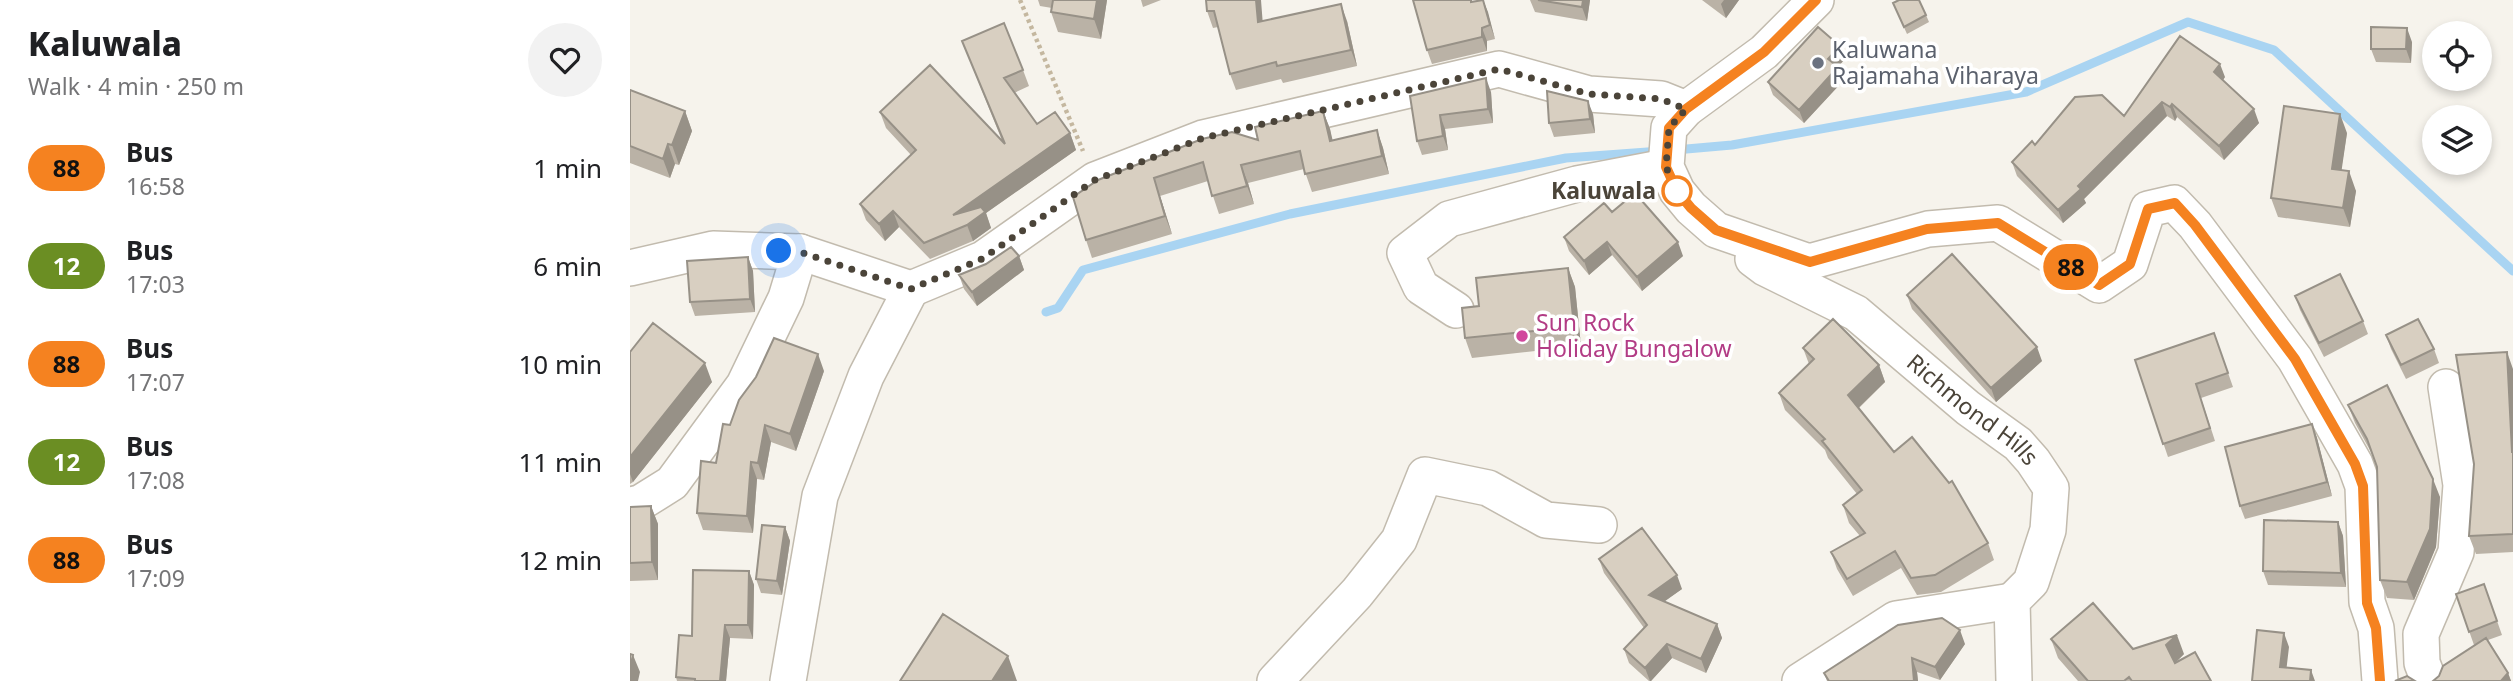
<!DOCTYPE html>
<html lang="en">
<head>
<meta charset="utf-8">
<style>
	body { margin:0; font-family:"Noto Sans",sans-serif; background:#f2f2f2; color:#202124; height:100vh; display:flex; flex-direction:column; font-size:26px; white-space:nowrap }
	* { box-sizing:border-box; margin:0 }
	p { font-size:23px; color:#757577 }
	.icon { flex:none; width:38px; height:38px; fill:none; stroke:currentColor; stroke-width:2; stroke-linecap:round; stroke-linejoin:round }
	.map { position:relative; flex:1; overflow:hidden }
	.side { display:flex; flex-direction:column; background:#fff; width:630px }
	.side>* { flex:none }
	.badge { padding:0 14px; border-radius:23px; font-size:24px; line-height:46px }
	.fabs { position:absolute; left:1792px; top:21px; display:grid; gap:14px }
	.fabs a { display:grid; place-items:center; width:70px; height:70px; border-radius:50%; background:#fff; box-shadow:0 4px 10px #0003; font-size:35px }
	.you { position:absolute; width:35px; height:35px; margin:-18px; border:5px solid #fff; border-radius:50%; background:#1a73e8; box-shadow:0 0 0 10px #1a73e833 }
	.map>.badge { position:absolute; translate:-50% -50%; box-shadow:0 0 0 4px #fff }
	.round { display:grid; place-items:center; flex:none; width:74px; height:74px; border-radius:37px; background:#f2f2f2 }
	.head { display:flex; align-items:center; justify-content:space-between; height:119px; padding:0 28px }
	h1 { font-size:33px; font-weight:800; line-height:52px }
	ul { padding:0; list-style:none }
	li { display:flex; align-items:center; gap:21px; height:98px; padding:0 28px }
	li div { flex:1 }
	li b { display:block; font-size:26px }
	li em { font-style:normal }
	li .badge { min-width:77px; font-weight:700; text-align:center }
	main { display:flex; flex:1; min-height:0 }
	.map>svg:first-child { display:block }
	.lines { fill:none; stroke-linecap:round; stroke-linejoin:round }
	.stream { stroke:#a9d4f2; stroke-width:9 }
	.minor-casing { stroke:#c2bbae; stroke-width:38 }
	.path { stroke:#c4b79f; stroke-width:4.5; stroke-dasharray:3.5 3.5; stroke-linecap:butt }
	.minor { stroke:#fff; stroke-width:35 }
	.wall { fill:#bab2a6 }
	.shaded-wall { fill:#979187 }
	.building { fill:#d8cfc1; stroke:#979187; stroke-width:2 }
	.line-casing { stroke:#fff; stroke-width:16 }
	.line { stroke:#f58220; stroke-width:10 }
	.walk { stroke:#4b4439; stroke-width:7; stroke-dasharray:0 12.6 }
	.worship-dot { fill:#6b7280; stroke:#fff; stroke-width:2.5 }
	.stop-dot { fill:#fff; stroke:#f58220; stroke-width:3.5 }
	.hotel-dot { fill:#d1479c; stroke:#fff; stroke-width:2.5 }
	.labels { text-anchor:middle; stroke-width:7; stroke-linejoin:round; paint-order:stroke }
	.worship-label { font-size:23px; fill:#5b616d; stroke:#fff; text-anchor:start }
	.stop-label { font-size:23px; font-weight:bold; fill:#4b4439; stroke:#fff; text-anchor:end }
	.hotel-label { font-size:23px; fill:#b23c85; stroke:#fff; text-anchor:start }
	.street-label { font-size:23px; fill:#4b4439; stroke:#fff }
</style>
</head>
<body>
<main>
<section class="side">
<div class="head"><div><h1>Kaluwala</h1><p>Walk · 4 min · 250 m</p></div><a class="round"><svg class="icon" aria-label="heart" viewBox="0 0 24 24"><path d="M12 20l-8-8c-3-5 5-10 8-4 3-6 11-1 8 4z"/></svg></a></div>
<ul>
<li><span class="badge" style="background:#f58220;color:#111">88</span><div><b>Bus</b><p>16:58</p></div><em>1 min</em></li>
<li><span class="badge" style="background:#6b8e23;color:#fff">12</span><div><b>Bus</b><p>17:03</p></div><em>6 min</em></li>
<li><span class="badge" style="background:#f58220;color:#111">88</span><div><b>Bus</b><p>17:07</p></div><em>10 min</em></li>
<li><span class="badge" style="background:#6b8e23;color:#fff">12</span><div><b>Bus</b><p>17:08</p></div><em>11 min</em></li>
<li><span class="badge" style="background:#f58220;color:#111">88</span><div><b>Bus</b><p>17:09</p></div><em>12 min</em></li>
</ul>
</section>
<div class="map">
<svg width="1883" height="681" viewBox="0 0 1883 681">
	<rect width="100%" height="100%" fill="#f6f3ec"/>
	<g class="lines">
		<!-- stream -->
		<path class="stream" d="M1045,150L1102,145L1396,92L1558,22L1644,50L1883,271
			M416,312L428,308L453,270L660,214L936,158L1031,151"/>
		<defs>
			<g id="minor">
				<path d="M1186,0L1134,52L1056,109L1039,128L1036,167L1047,191L1061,208L1086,230L1179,262L1298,229L1368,223L1469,285L1500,264L1518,209L1544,203L1565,225L1665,359L1725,464L1733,486L1737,602L1746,628L1750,681"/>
				<path id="s1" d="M1123,259L1135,268L1226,313L1338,408L1388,444L1403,461L1421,488L1418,530L1401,582L1382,601L1384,681"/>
				<path d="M0,268L83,249L170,252L281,289L353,259L465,180L573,138L869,69L959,94L1031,99L1056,109"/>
				<path d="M826,310L791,287L775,253L819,219L947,184L1036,167"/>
				<path d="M0,505L10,503L42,483L114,385L156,298L170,252"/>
				<path d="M158,681L190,496L236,376L281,289"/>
				<path d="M645,681L727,593L769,540L795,475L858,488L916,520L969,525"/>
				<path d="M1170,681L1266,619L1382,601"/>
				<path d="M1799,681L1792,663L1791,634L1826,552L1831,485L1816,387"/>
			</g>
		</defs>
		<!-- minor casing -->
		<use href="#minor" class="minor-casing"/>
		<!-- path -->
		<path class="path" d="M390,0L453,151"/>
		<!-- minor -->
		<use href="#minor" class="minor"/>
	</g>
	<!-- wall -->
	<path class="wall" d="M408,0H477L471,39L428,32L421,12L422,8L410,6Z
		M511,0H531L513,7Z
		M576,0L632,21H717L727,66L653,83L651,79L606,90L600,74L588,27L583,28L577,11Z
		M853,0L865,39L857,41V51L802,64L797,50L842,2Z
		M900,0H960L957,21L905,12Z
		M1072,0H1109L1096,18Z
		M1263,3L1296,15L1299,22L1277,34Z
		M332,41L393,70L399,86L384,93L407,124L440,133L446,150L356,213L361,228L343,241L300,259L269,227L255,241L236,220L230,204L281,155L256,128L250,112L373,143Z
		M1782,42L1781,63L1746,62L1741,49Z
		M1210,46L1215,59L1208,67L1213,81L1174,123L1143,95L1138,82Z
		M1595,77L1593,80L1629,123L1594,160L1547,117L1545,121L1537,116L1454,199L1456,203L1433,223L1387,176L1382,162L1405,145L1494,116Z
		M0,90L55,111L62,131L49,165L45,164L40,178L0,163Z
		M861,92L863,123L815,129L818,150L792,155L787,141L780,96Z
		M693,111L700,129L702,141L747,130L753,148L759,174L682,192L674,169L618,183L624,204L589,214L578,181L530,196L542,234L462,258L456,240L443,197L628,140Z
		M963,114L965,133L924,137L919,123Z
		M1717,133L1711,170L1726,191L1720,227L1648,217L1641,198Z
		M982,212L1053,256L1012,291L982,255L959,275L939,251L934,237Z
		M389,256L394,270L347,306L334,289L329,275Z
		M118,257L123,271L125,312L65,316L60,302Z
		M938,268L945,287L951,346L842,358L835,338Z
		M1277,295L1412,361L1366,402L1282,309Z
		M1665,296L1733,321L1738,334L1694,357L1670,310Z
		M1584,333L1603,387L1571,398L1585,441L1538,457L1505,360Z
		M1756,335L1804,349L1809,363L1776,379L1761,349Z
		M1173,348L1249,365L1255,382L1229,408L1264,452L1358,543L1364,560L1311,592L1287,595L1271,568L1223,596L1207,569L1201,552L1230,536L1219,523L1213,505L1227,494L1198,458L1195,450L1155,410L1149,393L1179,364Z
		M0,352L82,382L3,482L0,484Z
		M1883,369V552L1846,554L1839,536Z
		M194,371L166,451L141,442L134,480L127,479L123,533L73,530L67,513L100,425Z
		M1718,405L1810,497L1806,547L1784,600L1757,598L1750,580L1747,467L1742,454L1725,423Z
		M1682,424L1687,438L1702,496L1615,519L1610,506Z
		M21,506L28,524V580L0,581V507Z
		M1708,522L1713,536L1716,587L1638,585L1633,571Z
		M155,527L160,541L152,595L131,593L126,579Z
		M969,559L1052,589L1034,601L1087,624L1092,638L1076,673L1042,658L1021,681H1019L999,663L994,649L1014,628L974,573Z
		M119,571L124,585L123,639L100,638L96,681H47L46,677L62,636Z
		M1854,584L1872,635L1858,640L1878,673L1881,681H1803L1846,644L1844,645L1826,594Z
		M1421,639L1503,649L1554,654L1545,663L1581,681H1448L1428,658Z
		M1335,644L1310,680L1287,672L1288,681H1197L1194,673Z"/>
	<!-- shaded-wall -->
	<path class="shaded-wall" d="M467,0H477L471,39L464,19Z
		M626,0H631L634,39L628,22Z
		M853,0L858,12L865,39L860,25Z
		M953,0H960L957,21L952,7Z
		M1094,0H1109L1096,18L1091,4Z
		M711,4L717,21L727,66L721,50Z
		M852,28L857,41V51L852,37Z
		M1777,28L1782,42L1781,63L1776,49Z
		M1210,46L1215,59L1203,72L1198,59Z
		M1590,64L1595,77L1589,86L1584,72Z
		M1208,67L1213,81L1174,123L1169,110Z
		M856,78L861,92L863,123L858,109Z
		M958,101L963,114L965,133L960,119Z
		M1532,102L1537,116L1454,199L1456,203L1433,223L1428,210L1448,186Z
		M1542,104L1547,117L1545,121L1540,107Z
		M1624,109L1629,123L1594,160L1589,146Z
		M55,111L62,131L49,165L42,145Z
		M693,111L700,129L707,159L700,141Z
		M1710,114L1717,133L1709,188L1702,169Z
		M810,115L815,129L818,150L813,136Z
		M747,130L753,148L759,174L752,156Z
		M440,133L446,150L356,213L361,228L343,241L337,225L323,215Z
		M38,144L45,164L40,178L33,159Z
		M611,165L618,183L624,204L617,186Z
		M1719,171L1726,191L1720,227L1713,208Z
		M524,178L530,196L542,234L535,216Z
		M263,211L269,227L255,241L249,224Z
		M977,242L982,255L959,275L954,261Z
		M1048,242L1053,256L1012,291L1007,277Z
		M389,256L394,270L347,306L342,292Z
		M118,257L123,271L125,312L120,299Z
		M938,268L945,287L951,346L944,327Z
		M1407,347L1412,361L1366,402L1361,388Z
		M1877,352L1883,369V455L1882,452Z
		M188,354L194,371L166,451L160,434Z
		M75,363L82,382L3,482L0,474V457Z
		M1249,365L1255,382L1224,412L1218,395Z
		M1682,424L1687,438L1702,496L1697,482Z
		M135,425L141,442L134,480L128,463Z
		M121,462L127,479L123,533L117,516Z
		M1803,479L1810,497L1806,547L1784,600L1777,582Z
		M21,506L28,524V580L22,562Z
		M1708,522L1713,536L1716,587L1711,573Z
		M155,527L160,541L152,595L147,581Z
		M119,571L124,585L123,639L118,625Z
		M1047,575L1052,589L1024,609L1019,595Z
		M1087,624L1092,638L1076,673L1071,659Z
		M95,625L100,638L96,681H90Z
		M1330,630L1335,644L1310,680L1305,667Z
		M1654,633L1659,647L1655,681L1650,667Z
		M1547,635L1554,654L1543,665L1536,645Z
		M1037,644L1042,658L1021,681H1020L1015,668Z
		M3,655L10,672L8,681H0V668Z
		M378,656L387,681H362Z
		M1282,658L1287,672L1288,681H1284Z
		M1681,670L1685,681H1680Z
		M1878,673L1881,681H1871Z"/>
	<!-- building -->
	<path class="building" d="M423,0H467L464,19L421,12Z
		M576,0H626L628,22L711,4L721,50L647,66L646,62L600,74L584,11H577Z
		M783,0H841V2L853,0L860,25L852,28V37L797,50Z
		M908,0H953L952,7Z
		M1269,0H1289L1296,15L1274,27L1263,3Z
		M374,23L393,70L374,78L407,124L425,112L440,133L323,215L351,207L355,212L337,225L294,243L263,211L249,224L230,204L286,150L250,112L300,65L375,144L332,41Z
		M1188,27L1210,46L1198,59L1208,67L1169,110L1138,82Z
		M1741,27L1777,28L1776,49H1741Z
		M1550,36L1590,64L1584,72L1624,109L1589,146L1542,104L1540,107L1532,102L1448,186L1451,189L1428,210L1382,162L1402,141L1405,145L1445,97L1472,95L1494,116Z
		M856,78L858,109L810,115L813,136L787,141L780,96Z
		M0,90L55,111L42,145L38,144L33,159L0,146Z
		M917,91L958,101L960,119L919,123Z
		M1654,106L1710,114L1702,169L1719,171L1713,208L1641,198Z
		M693,111L700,141L747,130L752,156L675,174L670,151L611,165L617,186L582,196L573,162L524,178L535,216L456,240L443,197L468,180L572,139L602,132L628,140L625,127Z
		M1005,193L1048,242L1007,277L977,242L954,261L934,237L974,203L982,212Z
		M381,247L389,256L342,292L329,275L356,264Z
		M1322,254L1407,347L1361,388L1277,295Z
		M118,257L120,299L60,302L57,261Z
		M938,268L944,327L835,338L832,308L849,306L846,278Z
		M1710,274L1733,321L1689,343L1665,296Z
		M1203,319L1249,365L1218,395L1264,452L1282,437L1319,483L1322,481L1358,543L1305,575L1281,578L1265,551L1217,579L1201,552L1235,533L1213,505L1232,490L1192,441L1195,439L1149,393L1184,359L1173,348Z
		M1788,319L1804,349L1771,365L1756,335Z
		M23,323L75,363L0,457V352Z
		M1584,333L1598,373L1566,384L1580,428L1533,444L1505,360Z
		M144,338L188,354L160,434L135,425L128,463L121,462L117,516L67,513L71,461L86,463L93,424L100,425L109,400L126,377Z
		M1877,352L1882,452H1883V534L1839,536L1844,464L1826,355Z
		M1757,385L1803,479L1800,529L1777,582L1750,580L1747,467L1737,439L1718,405Z
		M1682,424L1697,482L1610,506L1595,447Z
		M21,506L22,562L0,563V507Z
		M1634,520L1708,522L1711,573L1633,571Z
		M132,525L155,527L147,581L126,579Z
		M1012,528L1047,575L1019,595L1087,624L1071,659L1037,644L1015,668L994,649L1017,625L969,559Z
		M63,570L119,571L118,625H95L90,681H65V679L46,677L49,635L62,636Z
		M1854,584L1867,621L1839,632L1826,594Z
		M1463,603L1503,649L1547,635L1536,645L1545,663L1565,652L1581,681H1502L1499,677L1494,681H1458L1421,639Z
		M313,614L378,656L362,681H270Z
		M1312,618L1330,630L1305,667L1282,658L1284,681H1199L1194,673L1268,625Z
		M1627,630L1654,633L1650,667L1681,670L1680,681H1622Z
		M1856,638L1878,673L1871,681H1803L1809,676L1813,666Z
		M0,654L3,655L0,668Z
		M1777,676L1785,681H1765Z"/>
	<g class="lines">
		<defs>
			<path id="line" d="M1186,0L1134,52L1056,109L1039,128L1036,167L1047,191L1061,208L1086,230L1180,262L1297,229L1368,223L1469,285L1500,264L1518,209L1545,203L1565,225L1665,359L1725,464L1733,486L1737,603L1746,628L1750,681"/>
		</defs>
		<!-- line casing -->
		<use href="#line" class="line-casing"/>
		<!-- line -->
		<use href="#line" class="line"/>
		<!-- walk -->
		<path class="walk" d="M149,251L170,252L281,289L352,259L465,180L573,138L869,69L959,94L1031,99L1056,109L1039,128L1036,167L1047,191"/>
	</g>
	<!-- markers -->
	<circle class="worship-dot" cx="1188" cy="63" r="7"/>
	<circle class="stop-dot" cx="1047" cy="191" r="14"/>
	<circle class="hotel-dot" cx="892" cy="336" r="7"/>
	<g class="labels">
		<!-- worship labels -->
		<g class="worship-label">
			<text x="1202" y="58">Kaluwana<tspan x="1202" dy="26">Rajamaha Viharaya</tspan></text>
		</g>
		<!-- stop labels -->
		<g class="stop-label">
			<text x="1026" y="199">Kaluwala</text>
		</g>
		<!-- hotel labels -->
		<g class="hotel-label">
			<text x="906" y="331">Sun Rock<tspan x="906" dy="26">Holiday Bungalow</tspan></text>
		</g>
		<!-- street labels -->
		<g class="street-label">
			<text dy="8" stroke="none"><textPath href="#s1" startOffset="268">Richmond Hills</textPath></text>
		</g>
	</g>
</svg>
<div class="fabs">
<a><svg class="icon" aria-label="locate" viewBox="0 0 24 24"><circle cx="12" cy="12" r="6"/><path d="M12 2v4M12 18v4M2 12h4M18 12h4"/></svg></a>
<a><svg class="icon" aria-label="layers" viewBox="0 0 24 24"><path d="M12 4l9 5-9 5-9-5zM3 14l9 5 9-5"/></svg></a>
</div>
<div class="you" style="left:149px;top:251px"></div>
<b class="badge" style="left:1441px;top:267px;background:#f58220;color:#111">88</b>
</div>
</main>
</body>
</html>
